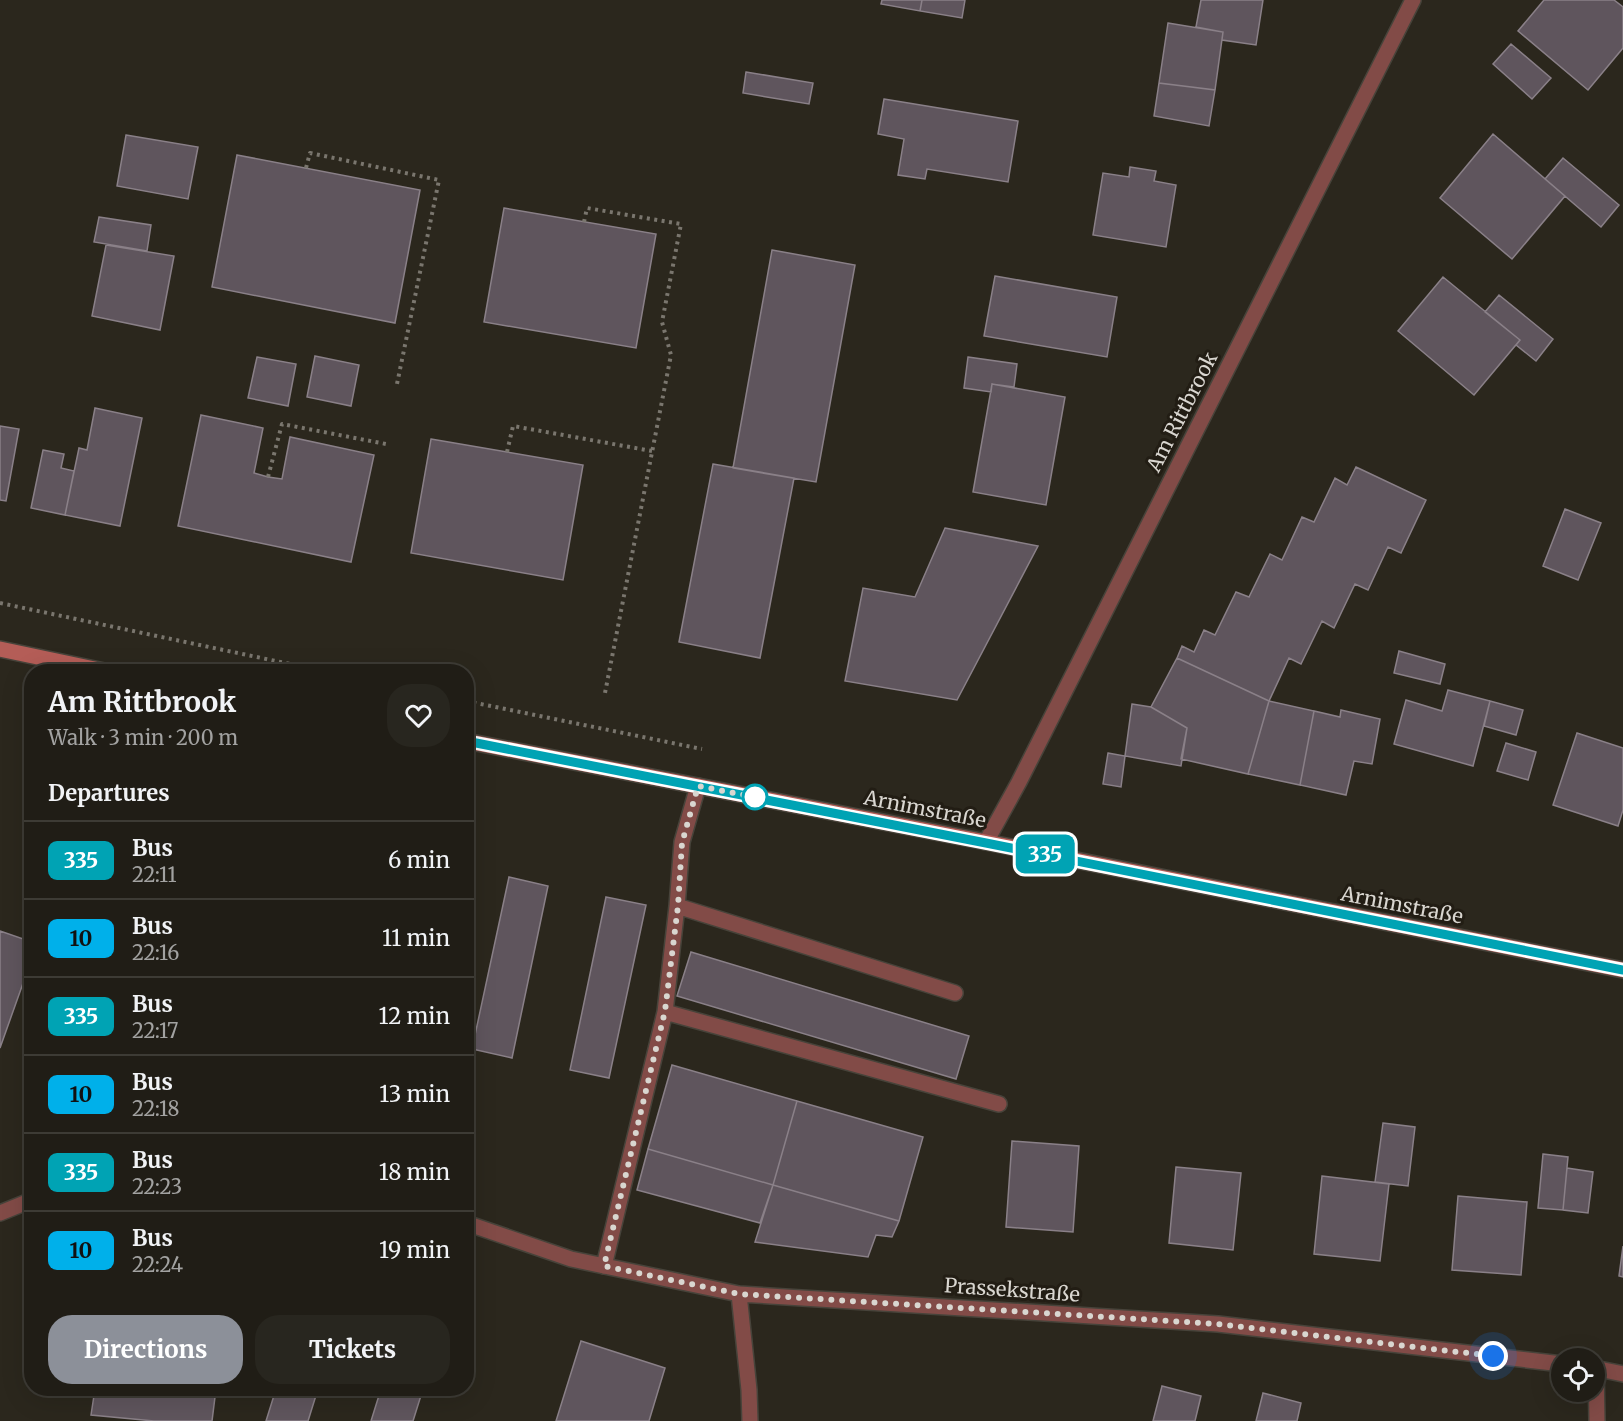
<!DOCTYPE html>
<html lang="en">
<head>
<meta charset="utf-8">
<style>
	body { margin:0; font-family:Merriweather,serif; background:#28261f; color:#f1f3f6; height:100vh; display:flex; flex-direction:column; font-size:22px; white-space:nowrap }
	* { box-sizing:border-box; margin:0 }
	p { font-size:20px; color:#a2a2a1 }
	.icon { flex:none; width:33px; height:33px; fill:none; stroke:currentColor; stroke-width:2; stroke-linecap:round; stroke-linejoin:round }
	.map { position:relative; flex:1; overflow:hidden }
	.details { position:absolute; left:24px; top:664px; width:450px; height:732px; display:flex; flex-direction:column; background:#201d16; border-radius:24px; box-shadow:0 6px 24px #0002,0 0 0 2px #3d3b35 }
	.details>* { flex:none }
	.badge { padding:0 12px; border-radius:9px; font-size:21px; line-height:39px }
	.buttons { position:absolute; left:1551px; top:1348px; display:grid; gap:12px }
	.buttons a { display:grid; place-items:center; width:54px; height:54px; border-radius:50%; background:#201d16; box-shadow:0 6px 24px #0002,0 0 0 2px #3d3b35; font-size:30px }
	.you { position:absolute; width:30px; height:30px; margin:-15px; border:4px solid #fff; border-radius:50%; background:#1a73e8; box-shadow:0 0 0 9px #1a73e833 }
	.map>.badge { position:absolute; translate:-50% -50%; box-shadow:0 0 0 3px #fff }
	h2 { padding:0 24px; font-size:22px; line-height:54px }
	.round { display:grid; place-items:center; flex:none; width:63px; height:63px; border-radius:24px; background:#28261f }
	.summary { display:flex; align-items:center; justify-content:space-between; height:102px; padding:0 24px }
	h1 { font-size:28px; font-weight:700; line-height:45px }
	.primary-button { display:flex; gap:12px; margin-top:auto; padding:12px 24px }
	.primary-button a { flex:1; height:69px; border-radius:24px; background:#8c9099; color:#fff; font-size:24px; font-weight:700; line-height:69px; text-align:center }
	.primary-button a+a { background:#28261f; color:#f1f3f6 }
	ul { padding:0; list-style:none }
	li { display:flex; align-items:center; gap:18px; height:78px; padding:0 24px; border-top:2px solid #3d3b35 }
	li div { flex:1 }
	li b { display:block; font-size:22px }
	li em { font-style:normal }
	li .badge { min-width:66px; font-weight:700; text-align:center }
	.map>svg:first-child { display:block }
	.building { fill:#5f555d; stroke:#8a8088; stroke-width:1.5 }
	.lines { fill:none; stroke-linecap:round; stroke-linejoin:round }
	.service-casing { stroke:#47433a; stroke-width:18 }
	.minor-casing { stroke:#47433a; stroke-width:18 }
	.secondary-casing { stroke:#47433a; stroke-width:18 }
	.path { stroke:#7a766e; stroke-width:4; stroke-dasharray:3 4.5; stroke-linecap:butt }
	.service { stroke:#824b47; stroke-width:15 }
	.minor { stroke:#824b47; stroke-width:15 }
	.secondary { stroke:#b45d57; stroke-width:15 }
	.line-casing { stroke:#fff; stroke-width:14 }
	.line { stroke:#00a3b4; stroke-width:9 }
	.walk { stroke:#d9d6d0; stroke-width:6; stroke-dasharray:0 10.8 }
	.stop-dot { fill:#fff; stroke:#00a3b4; stroke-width:3 }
	.labels { text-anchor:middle; stroke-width:6; stroke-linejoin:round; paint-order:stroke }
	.street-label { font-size:20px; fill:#d9d6d0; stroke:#221d14 }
</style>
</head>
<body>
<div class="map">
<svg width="1623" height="1421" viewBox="0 0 1623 1421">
	<rect width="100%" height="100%" fill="#2b271d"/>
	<!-- building -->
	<path class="building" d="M882,0H922L920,11L881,4Z
		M922,0H965L962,18L920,11Z
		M1201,0H1263L1256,45L1222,40L1223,32L1196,27Z
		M1544,0H1614L1623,7V48L1588,90L1518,31Z
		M1168,23L1223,32L1215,90L1159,83Z
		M1511,44L1551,78L1532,99L1493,64Z
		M746,72L813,83L809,104L743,93Z
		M1159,83L1215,90L1209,126L1154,116Z
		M884,99L1018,121L1008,182L927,169L925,179L898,175L904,139L878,134Z
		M1493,134L1565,196L1512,259L1440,198Z
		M126,135L198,147L188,199L117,186Z
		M237,155L420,190L395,323L212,287Z
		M1563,158L1619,205L1601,227L1545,179Z
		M1130,167L1156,171L1154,181L1176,185L1166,247L1093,235L1103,173L1129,177Z
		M504,208L656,234L636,348L484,322Z
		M99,217L151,225L147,251L94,242Z
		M106,245L174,256L160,330L92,316Z
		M772,250L855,265L816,482L733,468Z
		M995,276L1117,297L1107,357L984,336Z
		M1443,277L1520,340L1474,395L1398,331Z
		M1499,295L1553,339L1536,361L1516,345L1520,340L1485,312Z
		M315,356L359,365L351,406L307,397Z
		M257,357L296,364L288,406L248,398Z
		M968,357L1017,364L1014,387L992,384L991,392L964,388Z
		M992,384L1065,397L1046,505L973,492Z
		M95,408L142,418L120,526L65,515L79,448L87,450Z
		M201,415L263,428L254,473L268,477L282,479L290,437L374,455L351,562L178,526Z
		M0,426L19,429L6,501L0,500Z
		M431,439L583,465L563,580L411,553Z
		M43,450L64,454L61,468L74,471L65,515L31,508Z
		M713,464L794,478L760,658L679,642Z
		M1356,467L1426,500L1401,553L1388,547L1368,590L1355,584L1334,628L1322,621L1301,664L1289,658L1269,701L1177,658L1182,646L1194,652L1204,630L1215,635L1236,592L1249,597L1270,554L1282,560L1302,517L1314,522L1335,478L1347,485Z
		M1565,509L1601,523L1578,580L1543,566Z
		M945,528L1038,546L957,700L845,681L863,588L915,597Z
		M1399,651L1445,664L1440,684L1394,673Z
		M1177,658L1269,701L1248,774L1181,759L1187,728L1151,707Z
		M1448,690L1490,701L1473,766L1394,744L1406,700L1442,711Z
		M1269,701L1314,711L1300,785L1248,774Z
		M1490,701L1523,710L1516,735L1484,726Z
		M1132,704L1151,707L1187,728L1181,766L1125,756Z
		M1341,710L1380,719L1372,764L1354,761L1346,795L1300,785L1314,711L1340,717Z
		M1577,733L1623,748V810L1618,826L1553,805Z
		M1506,743L1536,752L1528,780L1497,771Z
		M1108,753L1125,756L1121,787L1103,784Z
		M509,877L548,886L512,1058L472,1049Z
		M606,897L646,905L609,1078L570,1070Z
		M0,931L32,942V958L0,1048Z
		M691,952L969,1036L956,1079L677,996Z
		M672,1065L797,1101L773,1185L648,1149Z
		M797,1101L923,1137L899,1221L773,1185Z
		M1383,1123L1415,1127L1408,1186L1375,1182Z
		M1012,1141L1079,1146L1073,1232L1006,1227Z
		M648,1149L773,1185L760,1223L637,1190Z
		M1543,1154L1568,1157L1563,1210L1538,1208Z
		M1176,1167L1241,1173L1233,1250L1169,1243Z
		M1567,1168L1593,1172L1588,1213L1563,1210Z
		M1322,1176L1389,1184L1380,1261L1314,1254Z
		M773,1185L899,1221L892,1237L876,1235L868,1257L755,1242Z
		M1458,1196L1527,1202L1521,1275L1452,1270Z
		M1623,1246V1277L1619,1276Z
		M581,1341L665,1368L649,1421H556Z
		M1162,1386L1201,1396L1195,1421H1153Z
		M95,1389H216L212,1421H154L91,1415Z
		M276,1389H318L308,1421H266Z
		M381,1389H423L413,1421H371Z
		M1263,1393L1301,1403L1297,1421H1256Z"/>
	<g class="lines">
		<defs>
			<path id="service" d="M677,906L955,993
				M665,1012L999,1104
				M604,1266L665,1012L677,906L682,842L698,786"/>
			<path id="minor" d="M986,842L1019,782L1413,0
				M0,1213L32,1200
				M466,1223L571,1259L739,1294L1218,1324L1562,1364
				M739,1294L749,1390L750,1421
				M1594,1368L1623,1374
				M1596,1368L1597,1421"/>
			<path id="secondary" d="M0,649L109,672
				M466,741L986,842L1623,970"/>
		</defs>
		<!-- service casing -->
		<use href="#service" class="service-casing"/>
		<!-- minor casing -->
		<use href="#minor" class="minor-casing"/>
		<!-- secondary casing -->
		<use href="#secondary" class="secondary-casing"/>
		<!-- path -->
		<path class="path" d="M306,168L310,153L439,180L397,384
			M584,222L587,208L681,224L662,322L671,355L605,693
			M507,452L513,426L652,451
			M268,477L282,424L386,444
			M0,603L328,672
			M466,701L702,749"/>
		<!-- service -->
		<use href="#service" class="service"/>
		<!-- minor -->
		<use href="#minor" class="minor"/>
		<!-- secondary -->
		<use href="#secondary" class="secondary"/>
	</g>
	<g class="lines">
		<defs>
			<path id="line" d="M466,741L986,843L1623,970"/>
		</defs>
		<!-- line casing -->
		<use href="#line" class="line-casing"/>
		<!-- line -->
		<use href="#line" class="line"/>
		<!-- walk -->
		<path class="walk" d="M755,797L765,799L698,786L682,843L678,906L665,1011L604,1266L739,1294L1218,1324L1493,1356"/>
	</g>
	<!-- markers -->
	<circle class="stop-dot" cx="755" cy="797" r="12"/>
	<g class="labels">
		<!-- street labels -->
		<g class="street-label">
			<text transform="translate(1182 412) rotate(-63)" y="7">Am Rittbrook</text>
			<text transform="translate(925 809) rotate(11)" y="7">Arnimstraße</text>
			<text transform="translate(1402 905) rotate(11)" y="7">Arnimstraße</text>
			<text transform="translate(1012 1290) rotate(4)" y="7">Prassekstraße</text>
		</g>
	</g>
</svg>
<div class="buttons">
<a><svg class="icon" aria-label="locate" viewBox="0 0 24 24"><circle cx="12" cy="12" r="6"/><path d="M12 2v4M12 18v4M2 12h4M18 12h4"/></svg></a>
</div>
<div class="you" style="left:1493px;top:1356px"></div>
<b class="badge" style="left:1045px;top:854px;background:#00a3b4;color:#fff">335</b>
<section class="details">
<div class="summary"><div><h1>Am Rittbrook</h1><p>Walk · 3 min · 200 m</p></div><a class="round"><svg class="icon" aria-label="heart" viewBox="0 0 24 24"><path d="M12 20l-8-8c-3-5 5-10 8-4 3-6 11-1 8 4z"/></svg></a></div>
<h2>Departures</h2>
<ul>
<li><span class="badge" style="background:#00a3b4;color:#fff">335</span><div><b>Bus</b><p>22:11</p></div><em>6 min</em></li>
<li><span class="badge" style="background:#00b0ea;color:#111">10</span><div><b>Bus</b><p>22:16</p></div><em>11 min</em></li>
<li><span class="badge" style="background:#00a3b4;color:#fff">335</span><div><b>Bus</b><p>22:17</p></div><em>12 min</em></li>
<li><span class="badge" style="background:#00b0ea;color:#111">10</span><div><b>Bus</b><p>22:18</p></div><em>13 min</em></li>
<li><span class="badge" style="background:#00a3b4;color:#fff">335</span><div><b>Bus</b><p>22:23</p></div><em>18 min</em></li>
<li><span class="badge" style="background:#00b0ea;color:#111">10</span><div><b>Bus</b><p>22:24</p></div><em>19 min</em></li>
</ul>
<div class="primary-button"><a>Directions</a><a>Tickets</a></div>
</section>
</div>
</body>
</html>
